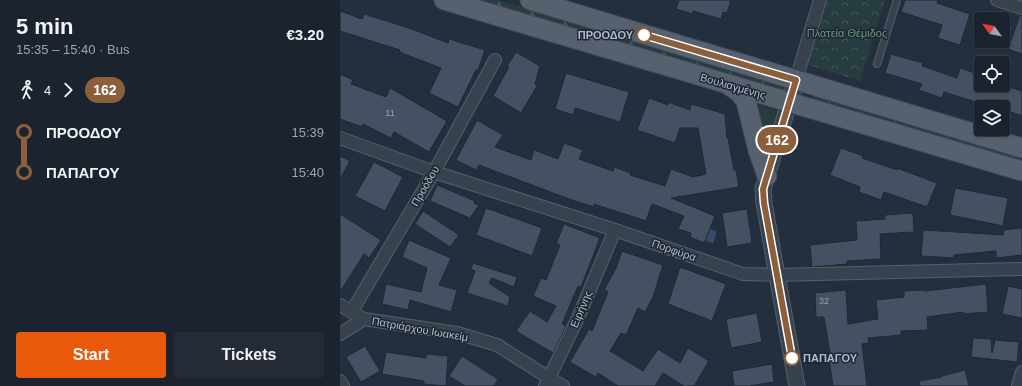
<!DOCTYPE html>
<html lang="en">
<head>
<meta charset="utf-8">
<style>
	body { margin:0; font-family:Helvetica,sans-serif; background:#242b36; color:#f1f3f6; height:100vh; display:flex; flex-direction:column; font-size:15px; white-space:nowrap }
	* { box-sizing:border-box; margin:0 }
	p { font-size:13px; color:#a0a4aa }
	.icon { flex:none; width:22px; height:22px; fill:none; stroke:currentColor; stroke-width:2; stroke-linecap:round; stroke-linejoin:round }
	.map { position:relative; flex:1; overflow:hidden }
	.drawer { display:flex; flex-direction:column; background:#1b232e; width:340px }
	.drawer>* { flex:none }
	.badge { padding:0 8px; border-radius:13px; font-size:14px; line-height:26px }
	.needle { width:26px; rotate:303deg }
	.controls { position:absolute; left:634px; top:12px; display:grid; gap:8px }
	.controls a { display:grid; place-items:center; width:36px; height:36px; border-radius:4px; background:#1b232e; box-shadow:0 1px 3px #0004,0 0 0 1px #39404a; font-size:20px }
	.map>.badge { position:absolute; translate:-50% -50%; box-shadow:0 0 0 2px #fff }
	.legs { display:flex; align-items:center; gap:6px; height:44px; padding:0 16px; font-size:13px }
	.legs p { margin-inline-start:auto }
	.summary { display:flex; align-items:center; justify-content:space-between; height:68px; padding:0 16px }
	h1 { font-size:22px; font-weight:800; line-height:30px }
	.primary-button { display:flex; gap:8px; margin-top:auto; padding:8px 16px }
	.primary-button a { flex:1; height:46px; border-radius:4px; background:#ea580c; color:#fff; font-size:16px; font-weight:800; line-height:46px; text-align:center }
	.primary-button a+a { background:#242b36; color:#f1f3f6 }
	ul { padding:0 16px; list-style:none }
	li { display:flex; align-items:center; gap:14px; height:40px; font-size:15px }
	li i { display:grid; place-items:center; width:6px; height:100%; margin:0 5px; background:currentColor }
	li i::after { content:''; width:10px; height:10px; margin:-5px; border:3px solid; border-radius:50%; background:#1b232e }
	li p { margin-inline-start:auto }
	li:first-child i { background:linear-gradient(#0000 50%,currentColor 0) }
	li:last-child i { background:linear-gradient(currentColor 50%,#0000 0) }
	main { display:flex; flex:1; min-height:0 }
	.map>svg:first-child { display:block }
	.grass { fill:#263c3f }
	.forest { fill:url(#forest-firs) }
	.park { fill:url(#park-crowns) }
	.water { fill:url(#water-ripples) }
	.building { fill:#455162; stroke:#1f2835 }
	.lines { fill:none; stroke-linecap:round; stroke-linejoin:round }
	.service-casing { stroke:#565f6c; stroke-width:8 }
	.minor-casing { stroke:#565f6c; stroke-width:14 }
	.tertiary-casing { stroke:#565f6c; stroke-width:17 }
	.primary-casing { stroke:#414a57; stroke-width:21 }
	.service { stroke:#38414e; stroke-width:6 }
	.minor { stroke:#38414e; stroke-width:12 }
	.tertiary { stroke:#38414e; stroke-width:15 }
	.primary { stroke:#56606e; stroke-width:19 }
	.line-1-casing { stroke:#fff; stroke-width:9 }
	.line-1 { stroke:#8b5e3c; stroke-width:6 }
	.stop-1-dot { fill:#fff; stroke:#8b5e3c; stroke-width:2 }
	.labels { text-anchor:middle; stroke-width:3; stroke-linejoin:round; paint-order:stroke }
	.number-label { font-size:9px; fill:#98a1af }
	.park-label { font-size:11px; fill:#6b9a76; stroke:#1d2633 }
	.stop-label { font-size:11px; font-weight:bold; fill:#b4bcc9; stroke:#1d2633; text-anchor:end }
	.street-label { font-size:11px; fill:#b4bcc9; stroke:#1d2633 }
</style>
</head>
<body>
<main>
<section class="drawer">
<div class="summary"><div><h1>5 min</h1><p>15:35 – 15:40 · Bus</p></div><b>€3.20</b></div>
<div class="legs"><svg class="icon" aria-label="walk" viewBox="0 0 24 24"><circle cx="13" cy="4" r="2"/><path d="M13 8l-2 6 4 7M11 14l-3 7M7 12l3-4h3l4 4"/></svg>4<svg class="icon" aria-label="forward" viewBox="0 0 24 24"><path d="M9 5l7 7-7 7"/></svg><b class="badge" style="background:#8b5e3c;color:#fff">162</b></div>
<ul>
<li><i style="color:#8b5e3c"></i><b>ΠΡΟΟΔΟΥ</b><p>15:39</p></li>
<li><i style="color:#8b5e3c"></i><b>ΠΑΠΑΓΟΥ</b><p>15:40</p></li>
</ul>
<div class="primary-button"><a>Start</a><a>Tickets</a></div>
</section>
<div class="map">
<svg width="682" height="386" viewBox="0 0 682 386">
	<defs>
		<pattern id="forest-firs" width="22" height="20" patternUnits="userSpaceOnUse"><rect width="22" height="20" fill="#263c3f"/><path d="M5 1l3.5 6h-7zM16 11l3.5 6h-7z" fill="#435659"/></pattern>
		<pattern id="park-crowns" width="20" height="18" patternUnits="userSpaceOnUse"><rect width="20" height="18" fill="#263c3f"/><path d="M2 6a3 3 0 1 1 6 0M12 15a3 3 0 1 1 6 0" fill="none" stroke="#435659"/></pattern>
		<pattern id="water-ripples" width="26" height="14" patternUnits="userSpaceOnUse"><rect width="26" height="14" fill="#394c67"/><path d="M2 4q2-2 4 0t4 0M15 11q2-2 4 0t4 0" fill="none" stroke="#53647b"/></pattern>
	</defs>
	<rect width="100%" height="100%" fill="#242f3e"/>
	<!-- grass -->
	<path class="grass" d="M416,104L438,111L429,144H424Z"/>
	<!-- forest -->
	<path class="forest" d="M135,0H157L442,85L444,87V90L441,91Z
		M473,95L682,157V162L471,99Z"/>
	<!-- park -->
	<path class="park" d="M488,0H545L520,81L468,65Z"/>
	<!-- water -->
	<path class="water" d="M370,229L376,231V235L373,243L365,240Z"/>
	<!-- building -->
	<path class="building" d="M339,0H391L387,13L383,12L381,19L353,11V14L336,9Z
		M565,0H598L597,3L630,14L620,45L598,38L602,25L561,12Z
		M0,11L22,19L24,14L69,28L108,43L109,39L145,50L138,70H136L118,107L89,93L101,68L59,52L60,50L0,31Z
		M680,15H682V54L668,49Z
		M176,52L200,66L195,84L197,86L181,113L153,96L169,67L167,66Z
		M551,54L583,63L582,66L617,78L620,68L641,75V85H662L682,91V116L663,109V107H656L636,101V102L604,92L602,98L579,90L582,84L545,73Z
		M226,73L289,92L280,122L235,108L233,115L215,109Z
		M0,74L13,80L11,84L46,97L50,88L107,121L89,152L54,132L51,138L23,124L22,127L0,119Z
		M309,98L328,105V102L350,110L351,104L385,114L387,138H388L394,170H396L399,187L331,198L375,216L364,243L350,237L351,233L338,229L344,216L312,204L306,221L254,204V207L229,199L139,165L136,170L116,160L137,120L163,135L155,147L191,160L194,150L218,159L224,143L243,150L239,159L273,171L274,167L291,173L290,175L325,186L331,169L353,177L366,174L358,128H340L335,143L297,130Z
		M501,148L523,156L522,158L557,170V168L597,183L587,207L544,192L541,200L519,192L520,187L490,175Z
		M0,156L10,161L0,179Z
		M34,162L63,177L45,211L15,196Z
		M97,185L135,201L134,203L139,205L130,218L90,201Z
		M615,188L668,198L663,226L610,215Z
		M146,208L202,228L192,256L136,235Z
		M407,209L412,243L387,247L382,213Z
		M83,211L119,235L110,247L75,224Z
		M573,213L574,232L540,234L541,259L507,261V264L472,267L470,245L517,240L516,221L545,219V215Z
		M0,214L41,240L29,258L24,254L0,292Z
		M224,224L260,238L241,287L238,286L222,324L226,326L213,353L176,331L190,311L207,322L216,306L193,296L201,278L206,280L220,245L216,244Z
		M682,228V255L656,258V251L614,255V258L581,256L583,230L663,235L664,230Z
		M69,240L111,258L99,285L117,290L111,312L70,300L68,310L42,304L46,284L81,292L87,268L62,257Z
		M282,251L323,265L313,297L305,312L298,308L286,335L281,333L270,351L303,371L318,349L340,363L348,348L369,361L354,386H344L323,373L315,386H278L258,373L256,377L230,362L249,329L252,331L268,292L264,290L276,268Z
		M133,263L177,277L174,287L152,278L149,283L170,297L168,306L127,293L135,271L131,269Z
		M340,267L386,284L372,321L328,304Z
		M646,284L648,312L623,314V312L587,317L588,330L561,331V335L528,338L529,343L522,344L527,386H493L489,359H491L484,317H476L475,293L506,290L508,324L538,319L536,300L564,297V291L585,290V291Z
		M668,286L682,289V318L662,314Z
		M417,313L422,342L391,348L386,319Z
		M633,338L651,339L652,353L655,340L679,342L677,362L631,357Z
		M25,346L40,371L21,382L6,357Z
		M46,352L86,358V354L108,356L106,386L84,384V381L42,374Z
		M122,356L158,379L154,386H125L109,376Z
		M432,364L434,382L409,386H394L392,371Z
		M625,370L629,386H580L579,381L602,377V376Z"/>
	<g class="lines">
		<defs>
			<path id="service" d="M537,64L557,0"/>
			<path id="minor" d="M657,0L682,8
				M456,80L480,0
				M0,138L94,172L275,230L403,274L437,275L682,269
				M0,305L24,319L117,333L157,345L209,378L223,386
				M12,311L94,172L155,60
				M0,334L24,319
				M0,381L3,386
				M205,386L238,318L275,230
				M678,386L682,372"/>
			<path id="tertiary" d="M456,80L423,189L424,203L457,386"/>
			<path id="primary" d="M104,0L682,171
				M190,0L682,148
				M390,86L399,92L406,101L418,150L427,176"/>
		</defs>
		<!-- service casing -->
		<use href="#service" class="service-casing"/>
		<!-- minor casing -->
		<use href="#minor" class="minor-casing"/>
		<!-- tertiary casing -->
		<use href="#tertiary" class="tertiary-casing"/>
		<!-- primary casing -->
		<use href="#primary" class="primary-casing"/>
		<!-- service -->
		<use href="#service" class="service"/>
		<!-- minor -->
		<use href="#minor" class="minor"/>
		<!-- tertiary -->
		<use href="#tertiary" class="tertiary"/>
		<!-- primary -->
		<use href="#primary" class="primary"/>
	</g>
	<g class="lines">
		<defs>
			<path id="line-1" d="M304,35L456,80L423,189L424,203L452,358"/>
		</defs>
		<!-- line-1 casing -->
		<use href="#line-1" class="line-1-casing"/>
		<!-- line-1 -->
		<use href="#line-1" class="line-1"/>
	</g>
	<!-- markers -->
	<g class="stop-1-dot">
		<circle cx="304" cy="35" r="7"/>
		<circle cx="452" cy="358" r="7"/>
	</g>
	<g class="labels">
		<!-- number labels -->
		<g class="number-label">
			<text x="50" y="116">11</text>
			<text x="484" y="304">32</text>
		</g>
		<!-- park labels -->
		<g class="park-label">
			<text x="507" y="37">Πλατεία Θέμιδος</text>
		</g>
		<!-- stop labels -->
		<g class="stop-label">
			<text x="293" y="39">ΠΡΟΟΔΟΥ</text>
			<text x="463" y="362" text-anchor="start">ΠΑΠΑΓΟΥ</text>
		</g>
		<!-- street labels -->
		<g class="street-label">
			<text transform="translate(393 86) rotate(16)" y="4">Βουλιαγμένης</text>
			<text transform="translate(85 186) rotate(-60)" y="4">Προόδου</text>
			<text transform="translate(334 250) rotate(19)" y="4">Πορφύρα</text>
			<text transform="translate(241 309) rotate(-67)" y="4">Ειρήνης</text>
			<text transform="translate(80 329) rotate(10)" y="4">Πατριάρχου Ιωακείμ</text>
		</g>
	</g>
</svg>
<div class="controls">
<a><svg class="needle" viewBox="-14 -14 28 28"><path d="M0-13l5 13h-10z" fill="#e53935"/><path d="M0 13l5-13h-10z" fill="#a0a4aa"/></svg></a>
<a><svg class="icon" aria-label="locate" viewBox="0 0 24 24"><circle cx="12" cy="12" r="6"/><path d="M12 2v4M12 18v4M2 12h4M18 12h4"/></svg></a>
<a><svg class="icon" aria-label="layers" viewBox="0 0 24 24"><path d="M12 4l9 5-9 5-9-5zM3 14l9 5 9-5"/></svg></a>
</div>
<b class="badge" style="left:437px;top:140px;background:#8b5e3c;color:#fff">162</b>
</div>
</main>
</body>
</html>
